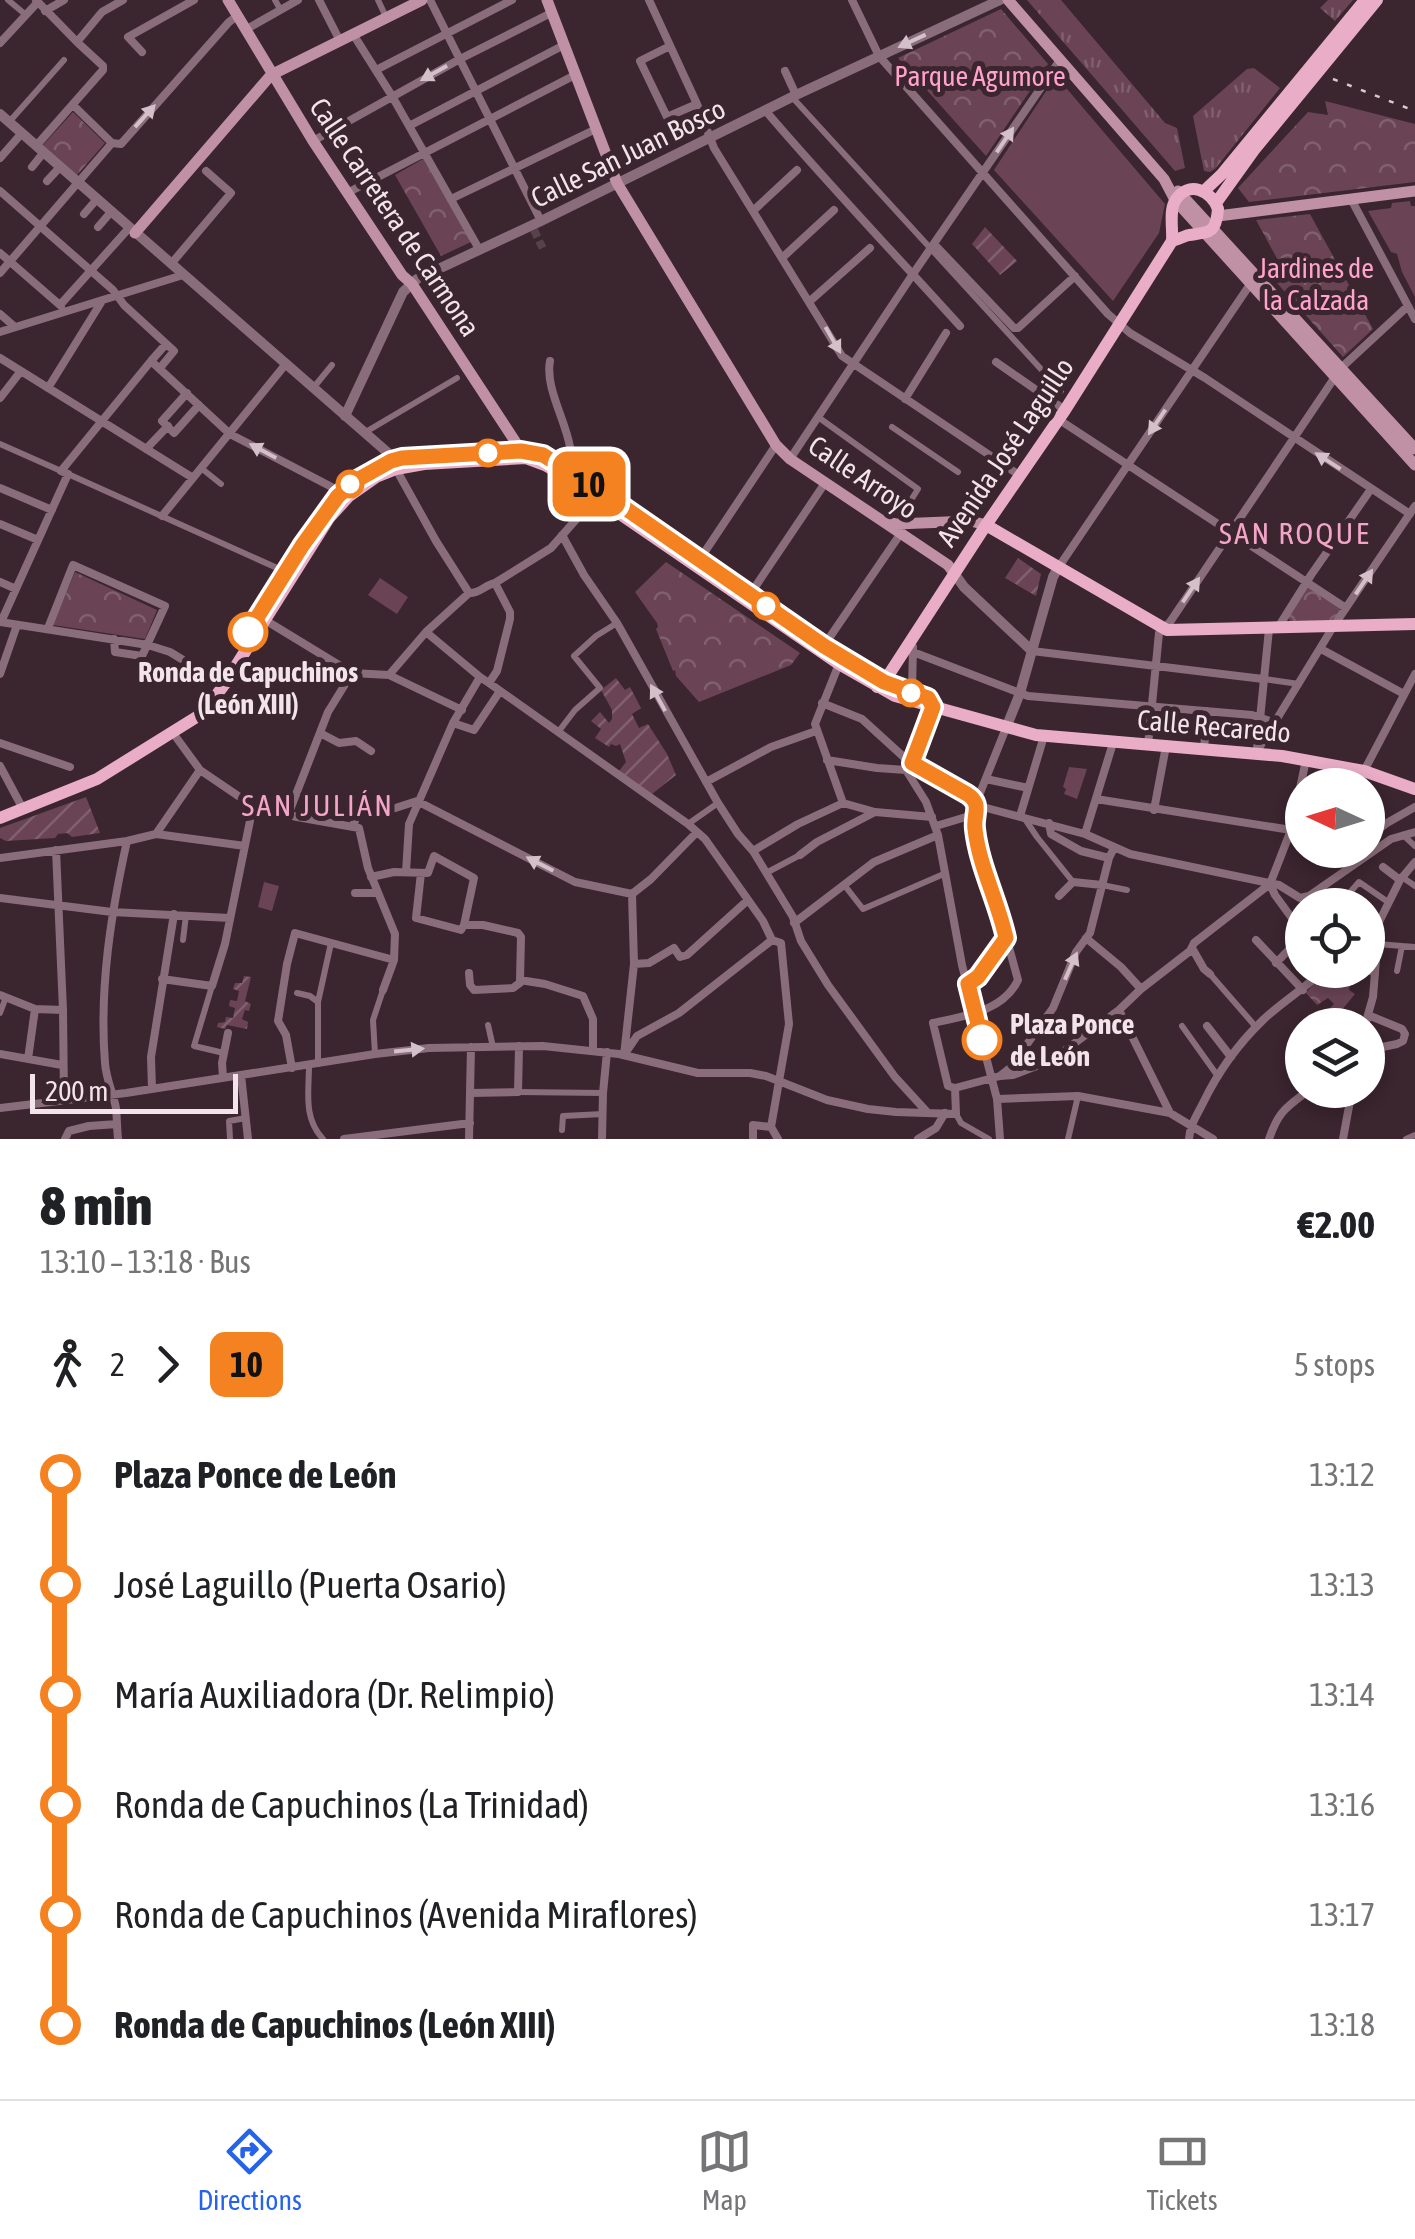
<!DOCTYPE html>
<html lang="en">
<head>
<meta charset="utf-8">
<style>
	body { margin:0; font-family:"Asap Condensed",sans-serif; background:#f2f2f2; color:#202124; height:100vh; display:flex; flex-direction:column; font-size:38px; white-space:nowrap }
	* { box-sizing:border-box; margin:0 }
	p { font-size:32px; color:#757577 }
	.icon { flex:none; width:55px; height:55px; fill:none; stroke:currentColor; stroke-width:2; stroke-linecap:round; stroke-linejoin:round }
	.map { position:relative; height:1139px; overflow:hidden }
	.sheet { display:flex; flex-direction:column; background:#fff; flex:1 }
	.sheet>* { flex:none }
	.badge { padding:0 20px; border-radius:15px; font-size:35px; line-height:65px }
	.needle { width:65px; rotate:274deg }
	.controls { position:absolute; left:1285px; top:768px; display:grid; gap:20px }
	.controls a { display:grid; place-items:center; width:100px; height:100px; border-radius:50%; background:#fff; box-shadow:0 5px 15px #0003; font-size:50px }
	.scale { position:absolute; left:30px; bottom:25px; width:208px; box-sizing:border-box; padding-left:10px; border:5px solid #f3e4ea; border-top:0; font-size:28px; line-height:35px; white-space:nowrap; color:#f3e4ea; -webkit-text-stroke:8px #3b252f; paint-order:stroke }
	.map>.badge { position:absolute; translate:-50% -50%; box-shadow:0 0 0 5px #fff }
	.legs { display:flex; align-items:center; gap:15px; height:110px; padding:0 40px; font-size:32px }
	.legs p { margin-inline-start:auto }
	.head { display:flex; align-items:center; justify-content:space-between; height:170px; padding:0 40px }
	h1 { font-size:55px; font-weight:800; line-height:75px }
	ul { padding:0 40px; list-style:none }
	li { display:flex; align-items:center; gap:35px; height:110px; font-size:38px }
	li i { display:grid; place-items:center; width:15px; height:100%; margin:0 12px; background:currentColor }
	li i::after { content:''; width:25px; height:25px; margin:-12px; border:8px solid; border-radius:50%; background:#fff }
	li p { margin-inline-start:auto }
	li:first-child i { background:linear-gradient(#0000 50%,currentColor 0) }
	li:last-child i { background:linear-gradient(currentColor 50%,#0000 0) }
	.menu { display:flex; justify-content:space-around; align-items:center; height:140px; border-top:2px solid #e0e0e0; background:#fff; font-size:28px; color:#757577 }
	.menu a { display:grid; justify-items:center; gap:5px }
	.menu .selected { color:#2563eb }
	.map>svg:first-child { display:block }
	.grass { fill:url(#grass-tufts) }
	.park { fill:url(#park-crowns) }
	.garden { fill:url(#garden-furrows) }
	.pitch { fill:#6a4455 }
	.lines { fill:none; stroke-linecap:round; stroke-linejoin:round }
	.minor-tunnel { stroke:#57424b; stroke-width:8; stroke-dasharray:8 4; stroke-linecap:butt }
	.pedestrian { stroke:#8a6d7a; stroke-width:6 }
	.minor { stroke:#8a6d7a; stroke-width:8 }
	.tertiary { stroke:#8a6d7a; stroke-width:10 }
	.secondary { stroke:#c091a5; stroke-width:11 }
	.primary { stroke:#e9adc7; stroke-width:12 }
	.rail { stroke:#d9c9d0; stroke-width:2.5; stroke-dasharray:5 10; stroke-linecap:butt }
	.oneway { fill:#d4c0c8 }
	.line-1-casing { stroke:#fff; stroke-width:22 }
	.line-1 { stroke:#f58220; stroke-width:15 }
	.stop-1-dot { fill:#fff; stroke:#f58220; stroke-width:5 }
	.labels { text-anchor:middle; stroke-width:10; stroke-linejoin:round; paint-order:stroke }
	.park-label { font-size:28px; fill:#ffa2cc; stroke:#3b252f }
	.street-label { font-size:28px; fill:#f3e4ea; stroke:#3b252f }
	.stop-label { font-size:28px; font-weight:bold; fill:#f3e4ea; stroke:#3b252f }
	.neighbourhood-label { font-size:30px; letter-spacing:2.5px; fill:#f2a5c8; stroke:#3b252f }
</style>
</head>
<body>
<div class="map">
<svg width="1415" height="1139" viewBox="0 0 1415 1139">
	<defs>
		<pattern id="grass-tufts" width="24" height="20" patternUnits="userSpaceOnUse" patternTransform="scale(2.5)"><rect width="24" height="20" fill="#6a4455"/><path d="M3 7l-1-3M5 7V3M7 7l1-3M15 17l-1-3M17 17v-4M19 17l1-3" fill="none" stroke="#805f6e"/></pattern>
		<pattern id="park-crowns" width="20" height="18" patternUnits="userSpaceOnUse" patternTransform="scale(2.5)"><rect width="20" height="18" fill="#6a4455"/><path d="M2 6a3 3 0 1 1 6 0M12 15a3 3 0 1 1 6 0" fill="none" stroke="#805f6e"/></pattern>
		<pattern id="garden-furrows" width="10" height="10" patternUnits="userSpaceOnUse" patternTransform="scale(2.5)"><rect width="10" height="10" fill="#6a4455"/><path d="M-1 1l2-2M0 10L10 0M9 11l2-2" fill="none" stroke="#805f6e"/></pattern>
	</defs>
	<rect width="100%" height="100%" fill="#3b252f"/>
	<!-- grass -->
	<path class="grass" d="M1027,0H1061L1165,123L1177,128L1185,168L1175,171Z
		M1328,0H1353L1335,21L1320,8Z
		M1254,68L1280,88L1215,169L1210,172L1204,171L1193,116L1247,69Z"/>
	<!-- park -->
	<path class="park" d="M1001,9L1048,64L986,156L898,58Z
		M1325,101L1415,124V182L1249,202L1238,188L1308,112L1328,115Z
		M73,112L105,143L77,175L43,145Z
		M423,159L471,242L441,256L395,175Z
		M1310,214L1373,329L1343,357L1277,283L1286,275L1256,220Z
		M666,562L800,653L791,665L699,702L676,676L675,670L673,671L656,629L658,627L657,623L635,592Z
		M75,572L157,610L145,639L53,625Z
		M1308,587L1341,608L1332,625H1293L1288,618Z
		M1325,970H1328L1337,979L1335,982L1339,987L1347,979L1351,980L1349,990L1355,994L1336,1017L1329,1009L1334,1004L1328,998L1317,1005L1306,993Z"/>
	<!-- garden -->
	<path class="garden" d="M985,227L1017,261L1000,275L972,244Z
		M1018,558L1041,574L1036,596L1005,578Z
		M616,678L625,690L630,687L641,708L632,714L639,728L648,724L667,754L676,775L652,794L619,771L626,762L620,744L616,746L611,744L609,747L595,738L601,729L591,721L600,712L609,723L612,719V710L601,690Z
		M86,797L100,833L72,837L67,833L58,834L55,838L6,841L0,838V828Z
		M244,976L251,977L245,1001L251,1004L249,1011L245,1010L242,1019L248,1022L247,1029L227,1025L225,1029L217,1027L218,1023L225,1022L226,1017L233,1018L235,1008L229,1006L230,1000L237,1001L239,991L233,989L235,983H242Z"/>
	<!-- pitch -->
	<path class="pitch" d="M1056,76L1165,204L1159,233L1113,301L994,170Z
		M1410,201L1411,206H1415V297L1402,272L1397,254L1391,252L1368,211L1391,208L1392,203Z
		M380,578L408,597L397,614L368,595Z
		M1069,767L1087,769L1077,799L1064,794L1066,789L1063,787Z
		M264,882L279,886L272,911L258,907Z"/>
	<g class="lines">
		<!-- minor-tunnel -->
		<path class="minor-tunnel" d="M534,230L543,249"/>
		<!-- pedestrian -->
		<path class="pedestrian" d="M8,0L26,15
			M275,0L280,9
			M378,0L386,17
			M792,97L1061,391
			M10,121L64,60
			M314,387L332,365
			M818,417L918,489L906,508L907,522
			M892,427L958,472
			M369,430L457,378
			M0,444L61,471
			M201,468L221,484
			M68,474L286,572
			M1264,679L1299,684
			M559,731L575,710L600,688L574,656L596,636L617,623
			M1025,819L1037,837L1073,882
			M688,824L718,803
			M1403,835L1415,846
			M766,873L800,855
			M1402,877L1415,886
			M1102,885L1127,890
			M845,886L863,909L946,873
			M1324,903L1326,905
			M1339,905L1359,882L1388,902
			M183,940L186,915
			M1377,944L1415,947
			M1359,970L1376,973
			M1397,971L1402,946
			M1210,974L1256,1027
			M212,986L194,1046L224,1053
			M297,993L310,996L318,1002
			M0,1013L6,997
			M488,1025L493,1047
			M1182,1026L1217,1075
			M375,1054L373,1020L383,990
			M318,1064V1002L331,943
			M309,1065C309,1092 303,1118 323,1139
			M518,1092L603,1093
			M956,1114L961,1123L989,1139
			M562,1130L563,1116L603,1114
			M230,1139L229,1121L246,1118
			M1068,1139L1078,1096
			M1406,1139L1415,1135"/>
		<!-- minor -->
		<path class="minor" d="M36,0L77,42L102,12L123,0
			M319,0L340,41
			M430,0L541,221
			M649,0L697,104L714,148L842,356L1019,475
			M852,0L879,56L1108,314L1130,333L1205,378L1410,514
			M45,11L64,0
			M245,30L298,0
			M353,34L392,96L479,249
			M0,43L37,3
			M670,46L640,61L667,117L697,104
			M142,52L128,37L194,0
			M376,70L512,0
			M785,71L796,95
			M73,105L112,143
			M765,110C828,184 895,254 960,326
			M409,126L564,45
			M313,141L460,59L551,13
			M36,146L103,70V66L77,42
			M0,158L22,133
			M32,167L44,152
			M47,181L60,167
			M0,191L113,290L124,305L174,351L160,368
			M347,193L575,75
			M451,199L596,129
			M1351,199L1415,319
			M754,210L797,170
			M84,214L97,199
			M98,227L111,212
			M934,244L1014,328H1018L1075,276
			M0,253L61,306
			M782,258L834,210
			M171,264L231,193L206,171
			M0,273L112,143L121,144L229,22L237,16
			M810,301L870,248
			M60,305L129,228
			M0,314L15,327
			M0,332L183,275
			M166,344L151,361L230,434L349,496
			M0,358L193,478
			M550,361C543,398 585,445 566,477
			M996,362L1065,410
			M1341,368L1408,306
			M48,388L102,301
			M187,393L162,421L174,433L199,405
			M0,398L21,371
			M905,399L946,333
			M1058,419L1346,608
			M146,449L168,426
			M790,459L913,274L1060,60
			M396,469L436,541L469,593
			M0,488L52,510
			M162,516L285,365
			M0,524L38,540
			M562,535L584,575L617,623L718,803L738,834L753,851L793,917L801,941L828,985L895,1077L927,1112
			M696,565L776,445
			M1058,568L1251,283
			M0,582L16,589
			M747,599L825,483
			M265,620L352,673L389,675L426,632L469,593C479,594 485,585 495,583
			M0,622L148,645L170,652L224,685
			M1,622L68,474L61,471L151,361
			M1279,626L1311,575L1371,489
			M48,628L73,565L165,606L142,656L115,652L114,639
			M426,632L480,677
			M1321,649L1404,694
			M821,650L901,533
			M1032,651L1263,679
			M913,652L1028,696L1252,715L1276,723
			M839,664L815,724L843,803
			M0,674L17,625
			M389,675L462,710
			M489,683L497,671L510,619V612L495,583L551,548L595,498
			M500,691L474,730L453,723L480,677L489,683L688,824L705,839L763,921L772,940L781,943L789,1024L771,1127L778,1139
			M822,703L862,719L907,760L967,794L979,806L1085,834L1130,854L1279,885L1300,898L1309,896L1391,839L1415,832
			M173,733L200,770L253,806L297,817L359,828L368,868L395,934L394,960L383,990
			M320,733L339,743L356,741L371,751
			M0,743L70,767
			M1148,745L1159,633L1170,622L1335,377
			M1204,749L1207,711
			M1257,749L1269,629
			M1256,753L1333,627L1415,506
			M827,760L877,768L906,770
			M0,766L23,809
			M909,766L933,707L928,698L915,694L912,690L913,647
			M906,770L926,802L938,835L962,965L997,1099L1000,1139
			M1364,771L1415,674
			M986,779L1028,788
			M706,782L771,747L816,731
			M1350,785L1354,769
			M1096,799L1291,830
			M1154,810L1166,746
			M288,815L328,712L352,673
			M1020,816L1044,736
			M1049,823L1051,834L1081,851L1109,858
			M353,826L360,807L383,812L417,801L575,882L632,894
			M936,826L966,817L975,807
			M156,834L200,770
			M1085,834L1113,743
			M1368,837L1387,823L1415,807
			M56,850L63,1010L64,1099
			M753,851L798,824L843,803L875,812
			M800,855L817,842L875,812L932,817
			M1343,856L1351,850
			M0,858L127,841L156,834L245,846
			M1383,867L1400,880
			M406,872L409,824L453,723
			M421,873L416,918L461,930L464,925H483L518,933L521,937L520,980L545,984L583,996L593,1019V1051
			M371,877L394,872L428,873L434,856L474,878L464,925
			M1270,884L1275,895L1302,932
			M355,893H377
			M1059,896L1073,882L1102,885
			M0,898L112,912L230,918
			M794,923L874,862L938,835
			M1086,938L1121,967L1141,989
			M1256,940L1303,990
			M1192,948L1204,969L1210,974
			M1276,963L1302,936
			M634,964L649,963L674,948L680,957L687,955L748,900
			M469,973L470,985L474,990L513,988L521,982
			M162,979L212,986L225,944L253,806
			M968,984L977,977L1006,938
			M0,995L35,1009L63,1010
			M1119,1010L1170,1113
			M1365,1025L1373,997L1379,922L1400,880L1415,862
			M1207,1026L1231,1057
			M1368,1050L1397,1044L1403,1041L1405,1034L1402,1029L1368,1015
			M626,1052L637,1036L679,1013L772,940
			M0,1054L62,1065
			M624,1055L634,964L632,894L651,879L697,832
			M28,1059L35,1009
			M292,1068L286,1035L278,1021L287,964L295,933L394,960
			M241,1075L248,1139
			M1000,1076L1009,1069L1053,1008L1076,952L1090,933L1109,858L1114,848
			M223,1077L222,1063L228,1033
			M955,1088L1000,1076L1013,1075L1052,1060L1119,1010L1141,989L1190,951L1194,943L1270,884L1291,830L1306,760
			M955,1088L948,1086L933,1023C963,1016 1003,1012 1018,980L996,900L982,860L974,825L980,793L1006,728
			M152,1089L151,1057L174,914
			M471,1093L518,1092L519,1046
			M997,1099L1078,1096L1170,1113L1213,1139
			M0,1108L126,1093L375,1054L429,1048L543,1046L619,1054L698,1073H750L766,1076L827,1100L868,1109L896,1112L956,1114L955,1088
			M65,1139L69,1131L89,1126L117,1124
			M118,1139C117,1129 117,1118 116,1108C113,1093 106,1079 105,1063C99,989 111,913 127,841
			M344,1139L470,1123
			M469,1139L471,1047
			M602,1139L603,1093L607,1052
			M753,1139V1125L771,1127
			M918,1139L936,1128L945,1113
			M1189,1139C1190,1125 1197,1115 1203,1103C1218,1072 1238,1044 1263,1020C1282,1002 1304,989 1324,970
			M1269,1139C1279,1110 1287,1107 1309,1090
			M1343,1139L1352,1090"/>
		<!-- tertiary -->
		<path class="tertiary" d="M0,114L387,452L396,469
			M345,416L403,292L417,279L541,221L796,95L1000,0
			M954,573L964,587L1032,651
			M1006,728L1020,693L1053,577L1058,568"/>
		<!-- secondary -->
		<path class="secondary" d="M228,0L313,141L402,275L412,284L526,458
			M547,0L617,183L776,445L790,459L948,565L954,573
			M1008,0L1164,179L1175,200L1415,465
			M1178,191L1415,449
			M1218,216L1415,191
			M135,233L271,75L422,0
			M886,522L896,524L971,521L986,525"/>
		<!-- primary -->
		<path class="primary" d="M1204,191L1222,174L1365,0
			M1216,203L1254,150L1377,0
			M986,525L1167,630L1415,624
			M877,687L884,682L986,525L1065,410L1172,241C1173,229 1169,211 1175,201C1188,179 1212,191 1218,209C1216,234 1209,232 1189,235C1187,235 1174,241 1172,241
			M0,818L97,779L203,713L224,685L329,518L349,496L376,477L396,469L424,464L526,458L545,465L566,477L839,664L895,696L1036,735L1282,756L1364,771L1415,789"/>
		<!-- rail -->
		<path class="rail" d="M1333,79L1415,111"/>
	</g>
	<!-- one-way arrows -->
	<defs><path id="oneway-solid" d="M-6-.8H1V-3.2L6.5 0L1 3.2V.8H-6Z" transform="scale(2.5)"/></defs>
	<g class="oneway">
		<use href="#oneway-solid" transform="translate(912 41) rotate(155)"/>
		<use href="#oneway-solid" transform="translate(434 73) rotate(151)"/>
		<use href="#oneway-solid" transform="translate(145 116) rotate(-48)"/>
		<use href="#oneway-solid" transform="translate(1005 140) rotate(-56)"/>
		<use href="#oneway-solid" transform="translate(833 340) rotate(60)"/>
		<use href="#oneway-solid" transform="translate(1157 422) rotate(124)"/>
		<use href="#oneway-solid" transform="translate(263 451) rotate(-152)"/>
		<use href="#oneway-solid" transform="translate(1328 461) rotate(-147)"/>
		<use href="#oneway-solid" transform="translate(1364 582) rotate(-56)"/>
		<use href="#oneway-solid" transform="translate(1191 590) rotate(-56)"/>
		<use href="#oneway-solid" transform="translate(658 698) rotate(-119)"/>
		<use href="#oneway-solid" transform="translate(540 864) rotate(-153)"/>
		<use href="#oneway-solid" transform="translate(1071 966) rotate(-66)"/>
		<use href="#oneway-solid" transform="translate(409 1050) rotate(-6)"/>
	</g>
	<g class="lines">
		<defs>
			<path id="line-1" d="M248,632L302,546L338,496L357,480L391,461L402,458L521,451L543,455L609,497L824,646L884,682L928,698L933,707L912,763L967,794C983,804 973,814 975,829C979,866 998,901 1006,938L978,977L968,984L982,1040"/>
		</defs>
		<!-- line-1 casing -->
		<use href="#line-1" class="line-1-casing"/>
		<!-- line-1 -->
		<use href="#line-1" class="line-1"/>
	</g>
	<!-- markers -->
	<g class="stop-1-dot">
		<circle cx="488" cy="453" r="12"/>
		<circle cx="350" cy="484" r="12"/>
		<circle cx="766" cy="606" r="12"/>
		<circle cx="248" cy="632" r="18"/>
		<circle cx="911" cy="693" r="12"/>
		<circle cx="982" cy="1040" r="18"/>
	</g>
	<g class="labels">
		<!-- park labels -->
		<g class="park-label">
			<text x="980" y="86">Parque Agumore</text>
			<text x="1316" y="278">Jardines de<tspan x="1316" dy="32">la Calzada</tspan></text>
		</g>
		<!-- street labels -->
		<g class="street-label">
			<text transform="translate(628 153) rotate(-26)" y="10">Calle San Juan Bosco</text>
			<text transform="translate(395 217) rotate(56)" y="10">Calle Carretera de Carmona</text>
			<text transform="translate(1005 452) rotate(-56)" y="10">Avenida José Laguillo</text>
			<text transform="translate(863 477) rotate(34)" y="10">Calle Arroyo</text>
			<text transform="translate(1214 726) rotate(5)" y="10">Calle Recaredo</text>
		</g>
		<!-- stop labels -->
		<g class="stop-label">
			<text x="248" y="682">Ronda de Capuchinos<tspan x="248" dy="32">(León XIII)</tspan></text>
			<text x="1010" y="1034" text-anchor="start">Plaza Ponce<tspan x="1010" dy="32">de León</tspan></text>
		</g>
		<!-- neighbourhood labels -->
		<g class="neighbourhood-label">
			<text x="1295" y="544">SAN ROQUE</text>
			<text x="318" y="816">SAN JULIÁN</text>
		</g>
	</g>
</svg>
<div class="controls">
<a><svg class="needle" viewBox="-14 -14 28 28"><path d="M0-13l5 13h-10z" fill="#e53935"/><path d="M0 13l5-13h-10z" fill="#757577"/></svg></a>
<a><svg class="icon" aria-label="locate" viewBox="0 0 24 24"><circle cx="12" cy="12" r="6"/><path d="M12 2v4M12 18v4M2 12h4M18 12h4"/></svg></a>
<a><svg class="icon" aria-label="layers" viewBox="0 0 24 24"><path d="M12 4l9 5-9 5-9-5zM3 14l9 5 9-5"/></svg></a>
</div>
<div class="scale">200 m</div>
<b class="badge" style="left:589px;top:484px;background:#f58220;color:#111">10</b>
</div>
<section class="sheet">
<div class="head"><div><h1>8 min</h1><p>13:10 – 13:18 · Bus</p></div><b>€2.00</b></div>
<div class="legs"><svg class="icon" aria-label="walk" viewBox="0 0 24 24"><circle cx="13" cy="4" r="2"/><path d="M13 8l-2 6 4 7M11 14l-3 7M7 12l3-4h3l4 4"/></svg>2<svg class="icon" aria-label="forward" viewBox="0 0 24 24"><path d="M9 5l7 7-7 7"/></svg><b class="badge" style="background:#f58220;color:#111">10</b><p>5 stops</p></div>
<ul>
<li><i style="color:#f58220"></i><b>Plaza Ponce de León</b><p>13:12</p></li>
<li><i style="color:#f58220"></i><span>José Laguillo (Puerta Osario)</span><p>13:13</p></li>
<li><i style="color:#f58220"></i><span>María Auxiliadora (Dr. Relimpio)</span><p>13:14</p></li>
<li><i style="color:#f58220"></i><span>Ronda de Capuchinos (La Trinidad)</span><p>13:16</p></li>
<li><i style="color:#f58220"></i><span>Ronda de Capuchinos (Avenida Miraflores)</span><p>13:17</p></li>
<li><i style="color:#f58220"></i><b>Ronda de Capuchinos (León XIII)</b><p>13:18</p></li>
</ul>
</section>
<nav class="menu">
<a class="selected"><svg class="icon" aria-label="directions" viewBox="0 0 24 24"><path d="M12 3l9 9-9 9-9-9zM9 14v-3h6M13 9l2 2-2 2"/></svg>Directions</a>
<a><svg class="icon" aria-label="map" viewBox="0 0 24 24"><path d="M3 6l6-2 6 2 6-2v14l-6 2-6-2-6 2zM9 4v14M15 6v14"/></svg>Map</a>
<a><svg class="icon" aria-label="tickets" viewBox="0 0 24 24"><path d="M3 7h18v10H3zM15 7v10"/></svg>Tickets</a>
</nav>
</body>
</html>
